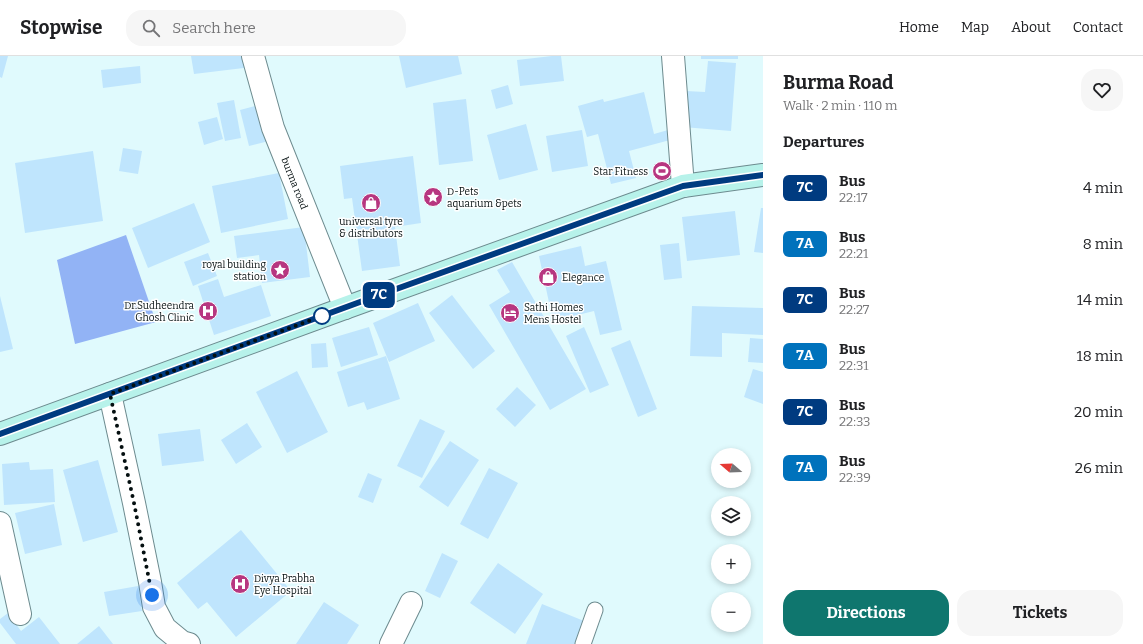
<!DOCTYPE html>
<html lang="en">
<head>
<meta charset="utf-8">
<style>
	body { margin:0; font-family:Bitter,serif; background:#f6f6f6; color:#202124; height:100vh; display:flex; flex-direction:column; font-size:15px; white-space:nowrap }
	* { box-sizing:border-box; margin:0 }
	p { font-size:13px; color:#757577 }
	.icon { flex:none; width:22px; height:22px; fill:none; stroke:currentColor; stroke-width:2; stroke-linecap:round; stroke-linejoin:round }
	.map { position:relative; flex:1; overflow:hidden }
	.details { display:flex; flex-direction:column; background:#fff; width:380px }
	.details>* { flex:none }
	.badge { padding:0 8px; border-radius:6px; font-size:14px; line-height:26px }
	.needle { width:26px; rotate:289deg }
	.tools { position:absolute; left:711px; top:392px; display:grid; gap:8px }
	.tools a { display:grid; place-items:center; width:40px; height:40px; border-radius:50%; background:#fff; box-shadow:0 2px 6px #0003; font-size:20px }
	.you { position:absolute; width:20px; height:20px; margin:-10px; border:3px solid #fff; border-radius:50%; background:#1a73e8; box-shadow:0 0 0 6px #1a73e833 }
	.map>.badge { position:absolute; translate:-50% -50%; box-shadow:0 0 0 2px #fff }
	h2 { padding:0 20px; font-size:15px; line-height:36px }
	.round { display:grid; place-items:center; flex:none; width:42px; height:42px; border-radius:16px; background:#f6f6f6 }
	.summary { display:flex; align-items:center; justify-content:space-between; height:68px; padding:0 20px }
	h1 { font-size:19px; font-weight:700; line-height:30px }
	.button { display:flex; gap:8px; margin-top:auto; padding:8px 20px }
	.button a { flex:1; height:46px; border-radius:16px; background:#0f766e; color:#fff; font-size:16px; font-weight:700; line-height:46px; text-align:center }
	.button a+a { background:#f6f6f6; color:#202124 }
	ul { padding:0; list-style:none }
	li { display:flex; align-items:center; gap:12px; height:56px; padding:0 20px }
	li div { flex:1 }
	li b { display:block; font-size:15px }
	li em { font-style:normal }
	li .badge { min-width:44px; font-weight:700; text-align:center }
	header { display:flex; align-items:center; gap:24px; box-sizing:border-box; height:56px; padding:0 20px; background:#fff; border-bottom:1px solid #e0e0e0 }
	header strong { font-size:19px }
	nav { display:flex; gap:22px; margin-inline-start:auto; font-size:14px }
	.search { width:280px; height:36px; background:#f6f6f6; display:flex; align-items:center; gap:10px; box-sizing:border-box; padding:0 14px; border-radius:16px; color:#757577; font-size:15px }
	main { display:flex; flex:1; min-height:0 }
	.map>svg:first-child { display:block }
	.water { fill:#92b3f5 }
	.building { fill:#bfe5fd }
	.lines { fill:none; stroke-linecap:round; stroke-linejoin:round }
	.service-casing { stroke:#6d8b8f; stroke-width:17 }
	.minor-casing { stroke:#6d8b8f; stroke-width:24 }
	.secondary-casing { stroke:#6d8b8f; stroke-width:24 }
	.service { stroke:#fff; stroke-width:15 }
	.minor { stroke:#fff; stroke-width:22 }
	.secondary { stroke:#b7f2ea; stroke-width:22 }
	.line-casing { stroke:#fff; stroke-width:9 }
	.line { stroke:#003b80; stroke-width:6 }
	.walk { stroke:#040f10; stroke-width:4; stroke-dasharray:0 7.2 }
	.stop-dot { fill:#fff; stroke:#003b80; stroke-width:2 }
	.labels { text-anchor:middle; stroke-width:3; stroke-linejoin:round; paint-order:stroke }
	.poi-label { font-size:10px; fill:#040f10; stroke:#fff; text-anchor:start }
	.street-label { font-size:10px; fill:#040f10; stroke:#fff }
</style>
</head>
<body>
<header>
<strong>Stopwise</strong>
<div class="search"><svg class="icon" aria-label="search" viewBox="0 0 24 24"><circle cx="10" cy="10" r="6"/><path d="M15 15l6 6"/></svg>Search here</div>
<nav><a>Home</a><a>Map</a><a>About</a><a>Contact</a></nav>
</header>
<main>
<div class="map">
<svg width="763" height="588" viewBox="0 0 763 588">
	<rect width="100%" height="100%" fill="#e0fafd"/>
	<!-- water -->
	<path class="water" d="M126,179L156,266L75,288L57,204Z"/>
	<!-- building -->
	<path class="building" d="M0,0H8L2,22L0,21Z
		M191,0H250L252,11L194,18Z
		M399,0H458L462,18L406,32Z
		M552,0H561L564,25L520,30L517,4Z
		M701,0H738V3H701Z
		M708,5L736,7L731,75L683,71L686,35L705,36Z
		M140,10L141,27L103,32L101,14Z
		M508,29L513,48L496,53L491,34Z
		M644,36L654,78L668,74L670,84L629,95L636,122L611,128L598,78L587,81L578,50L603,43L604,46Z
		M466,43L473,105L439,109L433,47Z
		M234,44L241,82L225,85L217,47Z
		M263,48L273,84L249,90L240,54Z
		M217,61L223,83L204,89L198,66Z
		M526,68L538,114L499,124L487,79Z
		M582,74L588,110L552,116L546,80Z
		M123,92L142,95L138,118L119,115Z
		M93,95L103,165L25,177L15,107Z
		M413,100L421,167L395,171L400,210L362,215L352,142L344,143L340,110Z
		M279,117L288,163L221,177L212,130Z
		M194,147L210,186L148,212L132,172Z
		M761,152H763V197L754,196Z
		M735,155L740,199L687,205L682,161Z
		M304,171L310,221L262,227L259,199L237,202L234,180Z
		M679,187L682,222L664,224L660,189Z
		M581,190L585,210L606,205L622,274L600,279L594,255L553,265L539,200Z
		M208,197L217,220L193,230L184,206Z
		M512,206L586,333L550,354L489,249L510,236L497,214Z
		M218,223L224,241L261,229L271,260L214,279L198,230Z
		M452,239L495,295L473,313L429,257Z
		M0,240L13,293L0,296Z
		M418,247L435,285L389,306L373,267Z
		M692,250L763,252V279L722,277V301L690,300Z
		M369,271L378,299L341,311L332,282Z
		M584,271L609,329L590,337L566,280Z
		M750,282L763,283V307L748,306Z
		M630,284L657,353L638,361L611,292Z
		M326,287L328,311L312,312L311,288Z
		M386,300L400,343L367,354L364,346L348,351L337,316Z
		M753,313L763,316V348L744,341Z
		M297,315L328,376L287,397L256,336Z
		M517,331L536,349L515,371L496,353Z
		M420,363L445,375L422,422L397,410Z
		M247,367L262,391L236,408L221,384Z
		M200,373L204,405L162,410L158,378Z
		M450,385L479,404L448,451L419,431Z
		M98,404L118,476L83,486L63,414Z
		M29,406L30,414L53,413L55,446L4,449L2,408Z
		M489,412L518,427L488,483L460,468Z
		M368,417L382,423L373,447L358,441Z
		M54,448L62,489L25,498L15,457Z
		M241,474L291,535L236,581L207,546L198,553L177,527Z
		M442,497L458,505L440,542L425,535Z
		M498,507L543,538L515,578L470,547Z
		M138,530L142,555L109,560L104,536Z
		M324,546L359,569L347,588H296Z
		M542,548L589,567L581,588H526Z
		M8,557L21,575L39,561L60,588H16L0,567V563Z
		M99,570L113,588H77Z"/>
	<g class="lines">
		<defs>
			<path id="service" d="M583,588L595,554"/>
			<g id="minor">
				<path id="s1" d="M253,0L273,72L345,252"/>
				<path d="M673,0L683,130"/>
				<path d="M110,338L134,447L150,526L154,551L165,572L182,586L189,588"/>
				<path d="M0,467L20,558"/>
				<path d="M391,588L411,547"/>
			</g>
			<path id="secondary" d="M0,378L345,252L683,130L763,119"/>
		</defs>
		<!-- service casing -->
		<use href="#service" class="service-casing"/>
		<!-- minor casing -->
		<use href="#minor" class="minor-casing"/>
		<!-- secondary casing -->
		<use href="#secondary" class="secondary-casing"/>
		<!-- service -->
		<use href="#service" class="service"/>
		<!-- minor -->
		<use href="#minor" class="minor"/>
		<!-- secondary -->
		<use href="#secondary" class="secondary"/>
	</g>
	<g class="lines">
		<defs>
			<path id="line" d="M0,378L360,246L683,130L763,119"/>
		</defs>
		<!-- line casing -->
		<use href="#line" class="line-casing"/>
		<!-- line -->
		<use href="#line" class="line"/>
		<!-- walk -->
		<path class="walk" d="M152,539L134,447L110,338L322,260"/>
	</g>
	<!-- icons -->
	<defs>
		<symbol id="stadium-disc" viewBox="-11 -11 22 22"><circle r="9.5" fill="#b73680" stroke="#fff"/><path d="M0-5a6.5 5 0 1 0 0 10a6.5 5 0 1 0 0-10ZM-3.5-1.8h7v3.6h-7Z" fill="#fff"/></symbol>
		<symbol id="sight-disc" viewBox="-11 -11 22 22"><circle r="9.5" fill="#b73680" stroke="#fff"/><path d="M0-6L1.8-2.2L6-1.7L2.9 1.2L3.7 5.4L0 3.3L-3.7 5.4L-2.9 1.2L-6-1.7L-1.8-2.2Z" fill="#fff"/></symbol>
		<symbol id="shop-disc" viewBox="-11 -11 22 22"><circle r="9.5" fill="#b73680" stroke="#fff"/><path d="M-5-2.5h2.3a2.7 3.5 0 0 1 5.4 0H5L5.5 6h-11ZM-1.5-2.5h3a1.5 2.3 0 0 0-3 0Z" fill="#fff"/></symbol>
		<symbol id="hospital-disc" viewBox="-11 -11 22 22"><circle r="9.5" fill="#b73680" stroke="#fff"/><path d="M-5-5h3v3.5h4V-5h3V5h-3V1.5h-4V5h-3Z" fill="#fff"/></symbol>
		<symbol id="hotel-disc" viewBox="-11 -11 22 22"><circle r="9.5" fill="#b73680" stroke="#fff"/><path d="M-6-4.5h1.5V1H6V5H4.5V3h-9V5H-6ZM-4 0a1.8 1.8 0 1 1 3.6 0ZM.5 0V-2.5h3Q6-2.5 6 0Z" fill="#fff"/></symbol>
	</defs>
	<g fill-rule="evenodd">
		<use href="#stadium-disc" x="651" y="104" width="22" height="22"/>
		<use href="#sight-disc" x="422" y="130" width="22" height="22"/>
		<use href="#shop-disc" x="360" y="136" width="22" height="22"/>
		<use href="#sight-disc" x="269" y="203" width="22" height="22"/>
		<use href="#shop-disc" x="537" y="210" width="22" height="22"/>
		<use href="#hospital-disc" x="197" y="244" width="22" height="22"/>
		<use href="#hotel-disc" x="499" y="246" width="22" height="22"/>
		<use href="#hospital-disc" x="229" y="517" width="22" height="22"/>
	</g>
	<!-- markers -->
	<circle class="stop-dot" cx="322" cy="260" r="8"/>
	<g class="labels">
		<!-- poi labels -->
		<g class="poi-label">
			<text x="648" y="119" text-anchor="end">Star Fitness</text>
			<text x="447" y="139">D-Pets<tspan x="447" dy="12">aquarium &amp;pets</tspan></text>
			<text x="371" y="169" text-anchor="middle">universal tyre<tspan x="371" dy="12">&amp; distributors</tspan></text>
			<text x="266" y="212" text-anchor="end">royal building<tspan x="266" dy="12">station</tspan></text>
			<text x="562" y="225">Elegance</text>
			<text x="194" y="253" text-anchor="end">Dr.Sudheendra<tspan x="194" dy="12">Ghosh Clinic</tspan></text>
			<text x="524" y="255">Sathi Homes<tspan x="524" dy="12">Mens Hostel</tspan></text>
			<text x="254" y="526">Divya Prabha<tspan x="254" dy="12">Eye Hospital</tspan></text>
		</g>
		<!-- street labels -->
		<g class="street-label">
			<text dy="4" stroke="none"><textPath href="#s1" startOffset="134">burma road</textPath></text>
		</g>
	</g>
</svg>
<div class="tools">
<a><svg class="needle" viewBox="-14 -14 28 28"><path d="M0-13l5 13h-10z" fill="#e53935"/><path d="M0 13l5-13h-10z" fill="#757577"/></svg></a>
<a><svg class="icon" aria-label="layers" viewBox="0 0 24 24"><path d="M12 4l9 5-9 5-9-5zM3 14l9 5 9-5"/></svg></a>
<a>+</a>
<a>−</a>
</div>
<div class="you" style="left:152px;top:539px"></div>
<b class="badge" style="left:379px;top:239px;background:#003b80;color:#fff">7C</b>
</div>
<section class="details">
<div class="summary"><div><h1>Burma Road</h1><p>Walk · 2 min · 110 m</p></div><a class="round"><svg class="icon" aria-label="heart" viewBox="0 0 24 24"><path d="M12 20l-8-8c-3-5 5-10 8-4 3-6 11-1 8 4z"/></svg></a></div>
<h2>Departures</h2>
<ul>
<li><span class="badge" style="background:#003b80;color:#fff">7C</span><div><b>Bus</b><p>22:17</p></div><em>4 min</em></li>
<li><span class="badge" style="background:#0072bc;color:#fff">7A</span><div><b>Bus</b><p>22:21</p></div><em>8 min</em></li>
<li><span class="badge" style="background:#003b80;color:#fff">7C</span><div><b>Bus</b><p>22:27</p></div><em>14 min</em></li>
<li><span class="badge" style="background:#0072bc;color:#fff">7A</span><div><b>Bus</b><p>22:31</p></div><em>18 min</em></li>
<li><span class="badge" style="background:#003b80;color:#fff">7C</span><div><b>Bus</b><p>22:33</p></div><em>20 min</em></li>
<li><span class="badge" style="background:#0072bc;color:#fff">7A</span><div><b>Bus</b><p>22:39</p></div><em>26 min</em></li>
</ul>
<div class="button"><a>Directions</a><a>Tickets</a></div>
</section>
</main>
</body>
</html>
